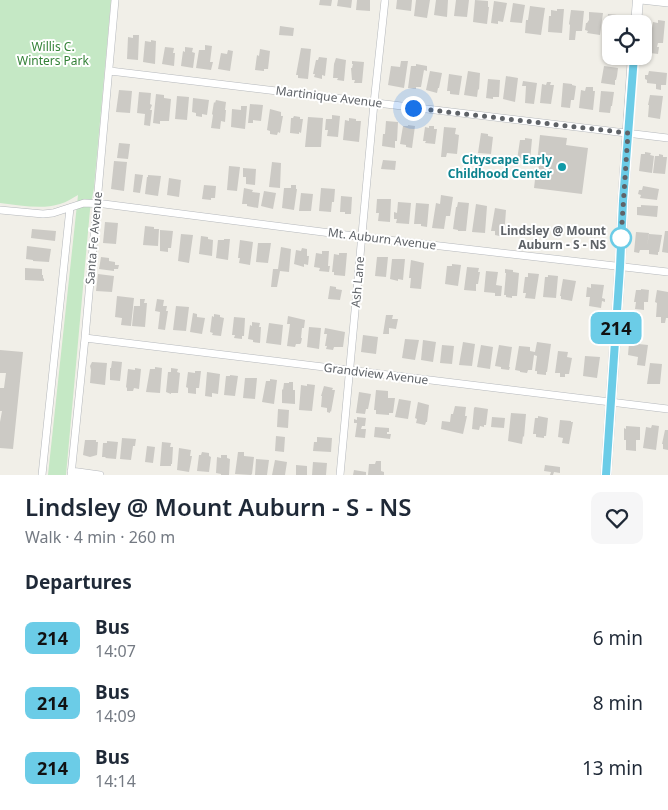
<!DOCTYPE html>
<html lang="en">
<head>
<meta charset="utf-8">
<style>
	body { margin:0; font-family:"Noto Sans",sans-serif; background:#f6f6f7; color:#1f2937; height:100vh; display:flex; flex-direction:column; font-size:19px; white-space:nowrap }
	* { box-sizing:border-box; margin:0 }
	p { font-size:16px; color:#747a83 }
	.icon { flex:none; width:28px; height:28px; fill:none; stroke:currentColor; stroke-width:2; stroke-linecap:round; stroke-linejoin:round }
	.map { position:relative; height:475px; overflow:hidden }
	.panel { display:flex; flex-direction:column; background:#fff; flex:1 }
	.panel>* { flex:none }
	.badge { padding:0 10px; border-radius:8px; font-size:18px; line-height:32px }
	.fabs { position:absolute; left:602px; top:15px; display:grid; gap:10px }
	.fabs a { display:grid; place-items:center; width:50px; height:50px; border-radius:10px; background:#fff; box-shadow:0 1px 4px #0004; font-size:25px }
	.you { position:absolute; width:25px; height:25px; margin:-12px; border:4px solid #fff; border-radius:50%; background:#1a73e8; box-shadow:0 0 0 8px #1a73e833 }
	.map>.badge { position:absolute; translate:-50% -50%; box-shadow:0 0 0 2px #fff }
	h2 { padding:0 25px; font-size:19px; line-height:45px }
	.round { display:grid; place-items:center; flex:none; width:52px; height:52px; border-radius:10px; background:#f6f6f7 }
	.head { display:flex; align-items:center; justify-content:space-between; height:85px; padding:0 25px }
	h1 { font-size:24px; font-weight:600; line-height:38px }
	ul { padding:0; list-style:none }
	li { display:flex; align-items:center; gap:15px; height:65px; padding:0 25px }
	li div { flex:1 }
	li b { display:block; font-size:19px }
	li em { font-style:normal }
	li .badge { min-width:55px; font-weight:700; text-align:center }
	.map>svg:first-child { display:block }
	.green { fill:#c5e8c5 }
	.building { fill:#cccac5 }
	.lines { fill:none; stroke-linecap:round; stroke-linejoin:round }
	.street-casing { stroke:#b5b8bc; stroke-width:8 }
	.secondary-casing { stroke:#b6babf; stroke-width:11 }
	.street { stroke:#fff; stroke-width:7 }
	.secondary { stroke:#fff; stroke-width:10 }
	.line-casing { stroke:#fff; stroke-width:11 }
	.line { stroke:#6bcce7; stroke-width:8 }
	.walk { stroke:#5f6368; stroke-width:5; stroke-dasharray:0 9 }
	.culture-dot { fill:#0f9aa8; stroke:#fff; stroke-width:2 }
	.stop-dot { fill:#fff; stroke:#6bcce7; stroke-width:2.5 }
	.labels { text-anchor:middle; stroke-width:4; stroke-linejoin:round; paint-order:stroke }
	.park-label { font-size:12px; fill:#348238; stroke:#fff }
	.street-label { font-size:12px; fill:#5f6368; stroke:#fff }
	.culture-label { font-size:12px; font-weight:bold; fill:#0d838f; stroke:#fff; text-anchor:end }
	.stop-label { font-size:12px; font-weight:bold; fill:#5f6368; stroke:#fff; text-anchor:end }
</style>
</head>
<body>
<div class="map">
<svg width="668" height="475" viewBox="0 0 668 475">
	<rect width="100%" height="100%" fill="#f1efe8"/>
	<!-- green -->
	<path class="green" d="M0,0H111L94,188L90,210L66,475H48L78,195C72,198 67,202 60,204C41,210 20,205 0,203Z"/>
	<!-- building -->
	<path class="building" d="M320,0H332L331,6L319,5Z
		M338,0H352L351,8L337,6Z
		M357,0H370V11L356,10Z
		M397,0H412L411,11L396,9Z
		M416,0H430L427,18L414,16Z
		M436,0H448L447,17L434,15Z
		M456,0H469L467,17L454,16Z
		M475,0L488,1V7H489L487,24L473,22Z
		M494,1L507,3L503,22L498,21V24L491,23Z
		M513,3L525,5L522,23L510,22Z
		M530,6L545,8L541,35L525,33L526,20H528Z
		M557,9H564L562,33L548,32L549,16H551V10L557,11Z
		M571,10L584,11L582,31H576L575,40H569L570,25L569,24Z
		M589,12L603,13L600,35L587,33L588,31L585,30L586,23H587L589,20Z
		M608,14L617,15L616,24H611V40L605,39Z
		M658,20L665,21L663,43H658L657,47H659L658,54L650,53L651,28H652L653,22L658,23Z
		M280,26L294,28L293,36L279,35Z
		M133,35H139L138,60L127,59L128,37L133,38Z
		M151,40L156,41L155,64L143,62L145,41L151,42Z
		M205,45L212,46L210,62H213L211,70L196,68L199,50H205Z
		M165,47L174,48L173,53H175L174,66L162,64Z
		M185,47L193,48L192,52L195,53L193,68L181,66L183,51L185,52Z
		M301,48L311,49L308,79L298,78V75H296Z
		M260,49L270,51L268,69H264V71L255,70L257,55L259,56Z
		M228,50L233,51L230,71L218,69L221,53L227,54Z
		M319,57L327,58L325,76L322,75V79L314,77L315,74H313L316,60H318Z
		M336,58L346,60L344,81L337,80L338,78H333L334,64Z
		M352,61L364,62L362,83H354L355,80H352L351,68H352L353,64H352Z
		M401,61H408L404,88L388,85L391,66L400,67Z
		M416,64L427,66V71L424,70L421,87H416V89L408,88L411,66H416Z
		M604,66L618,68L617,76L616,80H615V85L601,83Z
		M430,71L442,73L439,88H438L437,93L426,90Z
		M468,71L480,73L479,90L478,89L477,97L464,95Z
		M649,71L667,73L666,85H661V90L656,89V84L647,83V80L645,79V75H648Z
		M449,74L462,76L459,95L450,94V91H447Z
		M506,76L518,78L515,102L503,99Z
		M488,79L500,80L499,97H493V99L486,98Z
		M523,81L537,83L534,104L525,103L526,86H522Z
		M547,82H551L550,85H554L551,104L540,103L542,84L546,85Z
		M563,83L572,84V85L576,86L574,100H571L570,108L561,107Z
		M586,87H593V91H595L593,110L579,108L581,90L585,91Z
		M119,90L132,91L130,113L116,112Z
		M601,91L614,92L612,106H611L610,113L599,112Z
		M139,92L151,93L150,104L152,105L150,110H152L150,126L144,125L145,114L137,113Z
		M156,94L164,95V98L171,99L169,121H160V124L153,123Z
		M650,95L663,96L660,119L648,117L649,105H648Z
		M177,96L189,97L187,120L175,119Z
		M193,98L209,100L207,115L202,114V117L196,116V113L192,112Z
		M216,100L226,102L225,110H226L225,122L221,121L220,129L211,128L213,115L212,114L214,102L215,103Z
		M250,104L263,105L261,121L253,120V123H248Z
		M241,106H247L245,129L231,127L232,109L241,110Z
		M270,109L281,112V116H283L280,133L278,132L277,135L270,134V131L267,130Z
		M332,115L340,116L338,137L327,136L328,130H325L326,119H332Z
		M294,116L300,117V119H303L301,133L299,132V134L290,133L291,118H293Z
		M308,117L323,118L321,147H305Z
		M349,118L356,119V121H361L359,142L343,140L345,120L349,121Z
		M386,121L398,122L397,141H395V148L382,146L383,134H385Z
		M408,125L415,126L412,148L406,147V145L400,144L403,126H408Z
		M429,126H434V129H437L435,144L425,143L426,141H423L425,127L429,128Z
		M444,127L456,128L455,134L459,135L457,154L447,153L446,157H441Z
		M481,133L488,134V136L493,137L491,154L478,153Z
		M540,135L567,138L566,145L588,148L582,194L534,188L536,171L538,172L539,164L537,163Z
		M525,138L532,139L530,161L517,160L520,140H525Z
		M119,143L130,144L128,159L117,158Z
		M645,152L651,153L650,155L654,156L652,173L639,171L641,154H645Z
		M659,154L663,155V157H667L665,174L653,173L655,156H659Z
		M383,160L396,161L395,170L381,169Z
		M114,161L127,162L124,191L111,189Z
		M272,162L281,163L280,188L269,187Z
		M229,166L240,167L237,191L227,190Z
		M243,168L256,169L255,185L246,184V177H243Z
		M135,174L143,175L140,193L133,192Z
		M148,175L161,176L158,196L145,194L147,177H148Z
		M169,178L181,180L179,197L167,195Z
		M204,185L216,186L215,198H211V200L202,199Z
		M291,185H296V189H297L294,210L282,208L284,188H291Z
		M643,186L659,189L657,200L640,198L641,195L638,194L639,190H642Z
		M244,188L253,190L252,192L260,193L258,208L247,206V204H242Z
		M321,188L335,189L334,202H332L331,212L319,211Z
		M264,191L276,193L273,209L261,206Z
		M301,193L313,194L311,211H299Z
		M441,195L453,197L450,216H446L444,229L432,228L436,203L440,204Z
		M341,196L352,197L351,214H345V212H340Z
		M377,199H391L390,222L378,221L379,213H376Z
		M398,202L411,203L409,224L396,223L397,219H394V212L397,213Z
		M458,202L469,203L466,231H458V230L453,229L456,207H457Z
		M416,203L429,204L427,227L421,226V224H414Z
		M476,204L487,206L485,233L472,232Z
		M641,205L658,206L657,217L637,215V207H641Z
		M495,208L506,210L504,237L495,235V231H491Z
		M105,222L118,223L116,244L103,243Z
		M145,226L154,227V229H159L158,246L143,245Z
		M32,229L56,231L55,241L31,238Z
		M160,230L173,231L171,248H168V252L160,251Z
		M665,231H668V253L662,252Z
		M636,232L649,233L647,246L649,234L662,235L659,252H658V255L649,254V250H640L639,253L634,252Z
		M181,234L193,235L189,263L178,261Z
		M201,236L208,237V239L213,240L212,256L199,254Z
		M224,239H230L228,260L216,258L218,240H224Z
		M240,240L253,242L250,265L239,263L240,258H238Z
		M258,243H271L268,263L256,262Z
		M27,246L51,249L49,262L33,261V260L26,259Z
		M281,247L291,249L289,272L280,271L277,287H271L273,269H278Z
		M302,248L307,249V256H309L308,265L304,264V267L294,264L296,250L301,251Z
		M322,251H329L328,266H330L329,272L319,271L320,268L314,267L316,253L322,254Z
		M339,253H347L345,276L334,275V272H332L334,254L339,255Z
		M101,257L109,258V261L115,262V265H119L118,269H114V271L99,269Z
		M377,257H388L386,277L375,276Z
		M392,259H405L403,280L398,279V281L390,279Z
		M411,260L424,263L421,289L410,288L411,278H409Z
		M452,264L461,265L458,286L445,284L447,266H452Z
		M467,267L479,268L478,272H480L478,284H476V291L464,290Z
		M25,268L42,269V275H43V278L44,279V281L25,280Z
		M505,269L513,270V272L519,273L517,296H512V298L506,297V295H504L506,273H505Z
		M486,271L498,272L496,285L502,286L501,296H495V293L484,292Z
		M528,273L539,274L535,299L525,298L526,293H523L525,277H528Z
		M98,274L114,276L112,292L96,291Z
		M548,275L558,276L556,298L543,297L545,277H548Z
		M563,279L576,281L572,301L561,299V296H560Z
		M591,284L604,285L602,298L605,299V302L602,301L601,308L589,306L590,297H586L587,287L591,288Z
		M330,286L336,287V289L342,290L340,300L328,299Z
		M641,289L649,290L648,302H644V310L635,309L636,302H634L636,290H641Z
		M657,290L668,292V318H666L665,323H661V317H656L657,303L655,302Z
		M117,296L134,298L131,326L121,325L122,318L115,317Z
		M140,299H145L144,303H147L145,327L132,326L134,306H140Z
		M157,299L164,300L163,306H167L166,311H168L165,330L158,329L160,312L155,311Z
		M176,306L189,307L186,331L173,330Z
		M193,313L197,314V317L205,318L202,334L190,332Z
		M214,314L220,315V317L224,318L221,336L212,335L213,333L210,332L212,316L214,317Z
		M386,315H393L392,319H398L396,329L389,328V334H383Z
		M288,316L305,320L304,328H302L301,338H302L301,343L300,344H296L295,347L287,346L290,324H287Z
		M234,317L245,318L244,336H242V339L234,338L235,335H232Z
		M252,322L260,323L259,327H261L260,343L253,342V340L248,339L250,325L252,326Z
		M269,323L283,325L281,345L266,343Z
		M309,327L321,328L319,349L307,347Z
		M325,328L345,332L343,347H334L333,350L326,349L327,346H325L327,334H324Z
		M363,335L378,337L376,354L361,352Z
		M405,339L419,340L415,360L402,358Z
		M423,340L436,342L433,362L421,360Z
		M463,342L475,344L472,366L459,365Z
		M537,342L551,344L547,372H546V375L537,374V371H535L537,356L534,355L532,370H528L527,373L520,372V371L515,370L519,346L530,347V351L535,352Z
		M629,343L648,345L645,366L637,365L638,357L628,355Z
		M442,345L454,346L452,364L440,363Z
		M481,345L493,347L490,369L477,367Z
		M499,345L512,347L509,367H510L509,370L501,369V367L495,366Z
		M0,350L23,352L13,449L0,448V422L2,411H0V388H4L6,373H0Z
		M558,351L568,352L567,357L572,358L569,374H565V377H560V373H555Z
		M585,356L600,357L597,378L583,376Z
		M112,361L122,362L120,381L110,380V368H111Z
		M92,362L107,363L105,385L90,383L91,370L90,366Z
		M650,363L662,364L660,384H647Z
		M155,367L162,368L160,393L146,392L150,369H155Z
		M135,368L141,369L139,389L134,388L133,391H127V388L126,387L128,369L135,370Z
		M171,368L178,369L177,372L180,373L178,393H171V394L166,392L168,372H171Z
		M195,371H201L199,388H196V394L188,393V388L186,387L188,372L195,373Z
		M207,372L220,374L218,394L212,393V397L205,396Z
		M230,375L238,376L235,396L224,395L226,376H230Z
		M245,378H257L255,399L243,398Z
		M270,379L277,380L274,404L262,402L266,381H270Z
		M289,382H293V390H295V404L282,403V389L283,390L284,383H289Z
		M307,384L315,385L312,411L299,410L301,385L307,386Z
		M324,386L333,388L332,390H335L331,412L330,411V413L327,412V408L321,407L322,396H321Z
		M376,390L388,391V398H395L393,413H389V415L376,414V410H374Z
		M359,392L371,394L368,409H366L365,414L356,413Z
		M399,399L411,401L408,419L395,417Z
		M418,402L429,405L427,422H426L425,425L416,423L417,419L415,418Z
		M455,406L466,407L465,416H467L463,434L441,429L442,421L450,422L451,414H453Z
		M475,407L488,409L486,425H484V427L480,426L479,430L472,429L474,408Z
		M278,409L289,410L288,428L277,427Z
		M511,413L526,414L524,437L523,436L522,444L508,441Z
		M538,416L548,418L546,436H544V438L536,437V434H533L535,418H538Z
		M357,417L366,418L365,426H362L361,429H366L365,438L355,437L357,423H354V419L357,420Z
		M492,417L505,418L504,428L491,427Z
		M560,420L571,421V422H573L569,444L562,443L563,438L558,437Z
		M652,425L659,426L656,450L643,448L646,427L651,428Z
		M626,426L640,427V440H636V451L626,450V440H624V428L626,429Z
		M375,427L389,428V432H387V434H391L390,439L374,437Z
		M665,430H668V450L663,449V444H662Z
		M276,436L285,437L284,452L275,451Z
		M317,437L332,438L331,452L313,451L314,442H317Z
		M122,438L136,439L135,446H133L131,460L120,459Z
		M85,440H96V442H98L97,455L90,457L83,455Z
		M107,441L118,442L116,459L105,458L106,457H102L103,443H107Z
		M162,442L171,443L170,447H173L172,464H171V466H160Z
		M147,446L155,447L153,463L145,462Z
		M179,448L191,450L190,456H192L189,472L177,470Z
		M202,452L209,453V456L211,457L209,472L197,471L199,455H201Z
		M238,452H244V456L254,457L252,474L251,475L235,474Z
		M221,455H227V458L230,459L229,475H221V474L216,473L217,457L221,458Z
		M256,459L269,460L267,475H255Z
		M275,460L287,462L285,475H272Z
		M376,461H381V471L384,472V475H368L369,464H375Z
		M313,462L327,463L326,475H312Z
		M296,465L307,466V475H296Z
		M545,465L560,467V473L554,472L553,475H550L551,472L544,471Z
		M354,470L366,472V475H353Z"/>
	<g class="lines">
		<defs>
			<path id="street" d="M641,0L668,3
				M110,71L668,138
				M0,210L43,214L53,213L84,203L104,204L362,237L668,272
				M85,338L668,409
				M71,471L100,475
				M42,475L70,208
				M71,475L85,338L115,0
				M340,475L374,103L385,0"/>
			<path id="secondary" d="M636,24L638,0
				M606,475L620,267L623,201L633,56"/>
		</defs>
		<!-- street casing -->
		<use href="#street" class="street-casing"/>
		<!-- secondary casing -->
		<use href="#secondary" class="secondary-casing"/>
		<!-- street -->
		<use href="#street" class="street"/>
		<!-- secondary -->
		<use href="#secondary" class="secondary"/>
	</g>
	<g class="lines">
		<defs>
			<path id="line" d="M606,475L620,267L623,201L634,56"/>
		</defs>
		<!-- line casing -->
		<use href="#line" class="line-casing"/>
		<!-- line -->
		<use href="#line" class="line"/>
		<!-- walk -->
		<path class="walk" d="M413,108L628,133L621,238"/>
	</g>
	<!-- markers -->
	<circle class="culture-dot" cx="562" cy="167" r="5"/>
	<circle class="stop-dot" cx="621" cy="238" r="10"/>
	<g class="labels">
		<!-- park labels -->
		<g class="park-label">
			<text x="53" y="51">Willis C.<tspan x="53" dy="14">Winters Park</tspan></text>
		</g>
		<!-- street labels -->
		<g class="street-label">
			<text transform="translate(329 97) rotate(7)" y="4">Martinique Avenue</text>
			<text transform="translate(94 238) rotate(-85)" y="4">Santa Fe Avenue</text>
			<text transform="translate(382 239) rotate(7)" y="4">Mt. Auburn Avenue</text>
			<text transform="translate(358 282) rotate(-85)" y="4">Ash Lane</text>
			<text transform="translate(376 374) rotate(7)" y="4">Grandview Avenue</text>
		</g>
		<!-- culture labels -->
		<g class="culture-label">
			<text x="552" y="164">Cityscape Early<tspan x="552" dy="14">Childhood Center</tspan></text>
		</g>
		<!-- stop labels -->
		<g class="stop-label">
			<text x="606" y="235">Lindsley @ Mount<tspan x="606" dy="14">Auburn - S - NS</tspan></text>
		</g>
	</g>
</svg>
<div class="fabs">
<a><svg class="icon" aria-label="locate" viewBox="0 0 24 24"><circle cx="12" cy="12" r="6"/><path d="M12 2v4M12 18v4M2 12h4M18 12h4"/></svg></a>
</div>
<div class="you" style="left:413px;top:108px"></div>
<b class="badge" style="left:616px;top:328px;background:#6bcce7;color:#111">214</b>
</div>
<section class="panel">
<div class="head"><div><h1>Lindsley @ Mount Auburn - S - NS</h1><p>Walk · 4 min · 260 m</p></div><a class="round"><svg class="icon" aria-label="heart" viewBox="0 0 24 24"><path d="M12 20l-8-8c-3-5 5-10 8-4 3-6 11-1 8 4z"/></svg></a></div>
<h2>Departures</h2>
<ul>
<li><span class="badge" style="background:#6bcce7;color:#111">214</span><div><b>Bus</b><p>14:07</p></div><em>6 min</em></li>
<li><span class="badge" style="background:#6bcce7;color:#111">214</span><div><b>Bus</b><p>14:09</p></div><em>8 min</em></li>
<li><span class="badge" style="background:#6bcce7;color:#111">214</span><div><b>Bus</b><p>14:14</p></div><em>13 min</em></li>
</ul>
</section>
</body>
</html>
